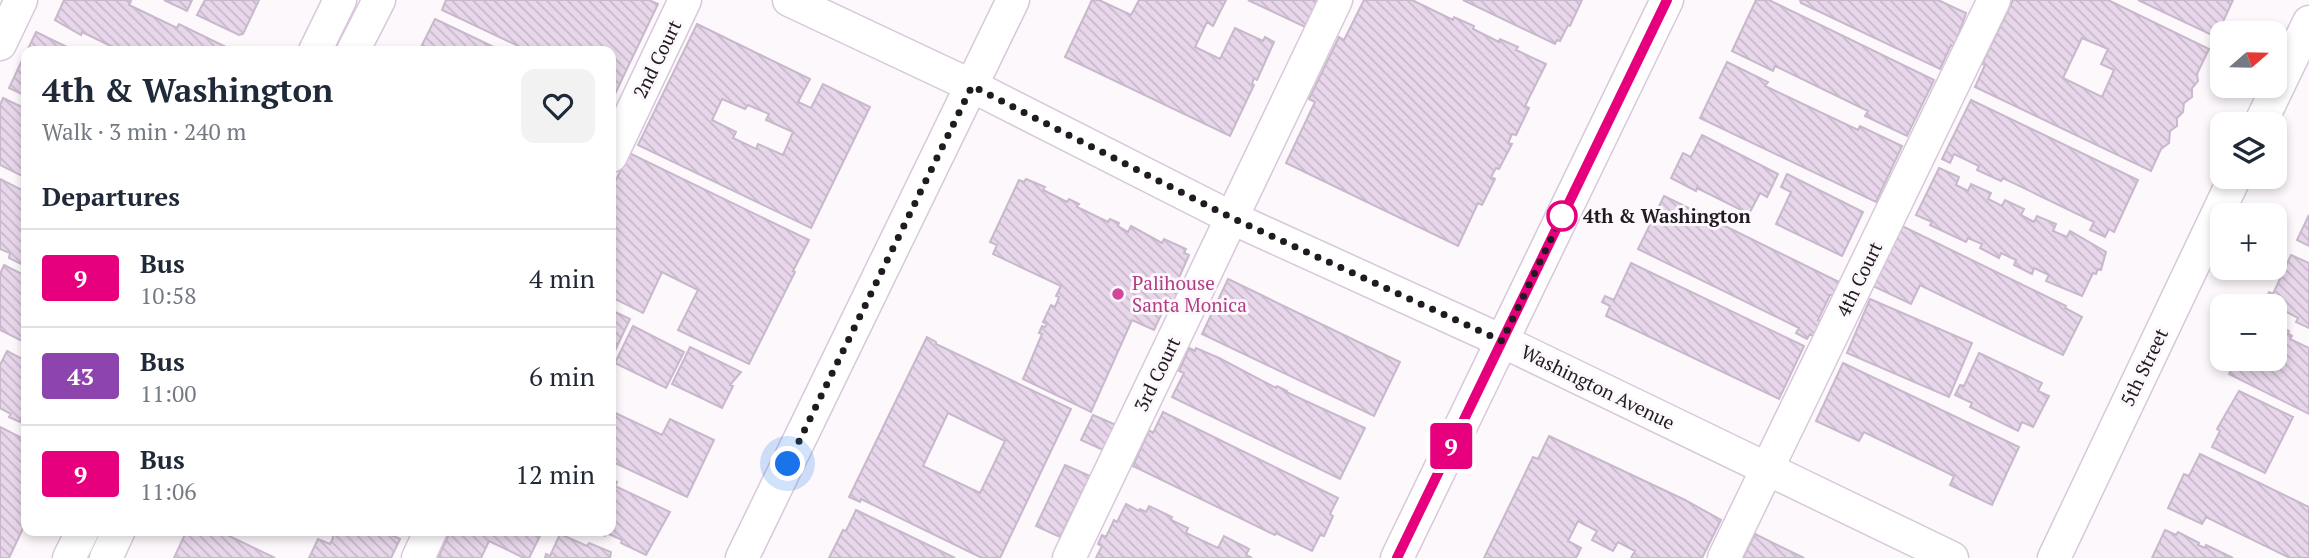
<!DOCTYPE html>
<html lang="en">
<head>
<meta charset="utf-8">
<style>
	body { margin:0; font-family:"PT Serif",serif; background:#f2f2f3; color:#1f2937; height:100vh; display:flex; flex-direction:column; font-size:26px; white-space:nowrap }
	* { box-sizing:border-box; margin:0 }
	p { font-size:23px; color:#747a83 }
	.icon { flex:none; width:38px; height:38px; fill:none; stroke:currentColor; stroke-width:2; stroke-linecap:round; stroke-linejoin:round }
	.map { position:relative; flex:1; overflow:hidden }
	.side { position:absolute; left:21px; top:46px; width:595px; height:490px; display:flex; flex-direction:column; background:#fff; border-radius:14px; box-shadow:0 4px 10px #0003 }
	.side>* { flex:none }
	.badge { padding:0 14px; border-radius:5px; font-size:24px; line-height:46px }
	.needle { width:46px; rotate:70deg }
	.controls { position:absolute; left:2210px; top:21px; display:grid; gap:14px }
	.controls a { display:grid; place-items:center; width:77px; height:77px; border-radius:14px; background:#fff; box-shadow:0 4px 10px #0003; font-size:35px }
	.you { position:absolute; width:35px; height:35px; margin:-18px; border:5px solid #fff; border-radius:50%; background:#1a73e8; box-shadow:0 0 0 10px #1a73e833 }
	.map>.badge { position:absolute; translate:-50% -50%; box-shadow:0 0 0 4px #fff }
	h2 { padding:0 21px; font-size:26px; line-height:63px }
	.round { display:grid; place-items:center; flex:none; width:74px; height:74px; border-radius:14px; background:#f2f2f3 }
	.summary { display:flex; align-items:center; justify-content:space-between; height:119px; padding:0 21px }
	h1 { font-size:33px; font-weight:800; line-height:52px }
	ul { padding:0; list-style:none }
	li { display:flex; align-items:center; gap:21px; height:98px; padding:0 21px; border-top:2px solid #e0e1e3 }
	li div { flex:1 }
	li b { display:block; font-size:26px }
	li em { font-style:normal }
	li .badge { min-width:77px; font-weight:700; text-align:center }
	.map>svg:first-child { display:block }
	.building { fill:url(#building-back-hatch); stroke:#c8b8cb; stroke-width:2; fill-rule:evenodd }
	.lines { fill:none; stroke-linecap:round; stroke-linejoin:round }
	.minor-casing { stroke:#d9c8db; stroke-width:35 }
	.minor { stroke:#fff; stroke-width:32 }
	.line-casing { stroke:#fff; stroke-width:16 }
	.line { stroke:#e6007e; stroke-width:10 }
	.walk { stroke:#201a21; stroke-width:7; stroke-dasharray:0 12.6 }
	.stop-dot { fill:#fff; stroke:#e6007e; stroke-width:3.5 }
	.hotel-dot { fill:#d1479c; stroke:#fcf8fc; stroke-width:2.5 }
	.labels { text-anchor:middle; stroke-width:6; stroke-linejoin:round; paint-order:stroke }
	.street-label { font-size:19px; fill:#201a21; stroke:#fcf8fc }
	.stop-label { font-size:19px; font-weight:bold; fill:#201a21; stroke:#fcf8fc; text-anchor:start }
	.hotel-label { font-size:19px; fill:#b23c85; stroke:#fcf8fc; text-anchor:start }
</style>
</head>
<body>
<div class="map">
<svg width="2309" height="558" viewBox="0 0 2309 558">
	<defs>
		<pattern id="building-back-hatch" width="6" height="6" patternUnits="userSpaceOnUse" patternTransform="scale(1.75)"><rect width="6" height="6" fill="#e8d7eb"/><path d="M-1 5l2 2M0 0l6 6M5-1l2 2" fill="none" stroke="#c7b8c9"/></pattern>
	</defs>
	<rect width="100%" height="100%" fill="#fcf8fc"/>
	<!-- building -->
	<path class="building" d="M64,0H129L131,1L129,5L177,28L179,24L232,50L121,51L82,32L81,35L55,20Z
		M164,0H192L187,11Z
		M205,0H259L243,34L239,35L197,15Z
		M446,0H649L658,4L615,94L611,92V51H529L442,10Z
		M1092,0H1099L1131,15L1139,0H1226L1213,26L1207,22L1195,47L1220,59L1235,28L1263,41L1265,37L1274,42L1257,80L1254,78L1252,84L1254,85L1230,136L1065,57Z
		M1248,0H1318L1305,27Z
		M1364,0H1412L1453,20L1454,17L1474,26L1473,29L1499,42L1500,39L1518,47L1516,50L1546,64L1525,106L1529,108L1516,135L1512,134L1508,143L1512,144L1499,169L1496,168L1491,177L1495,179L1482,205L1478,203L1458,246L1286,163L1315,102L1309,99L1339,37L1344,40Z
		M1463,0H1582L1570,26L1568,25L1560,41L1557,40L1555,44Z
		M1756,0H1769L1934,80L1907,136L1865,116L1868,111L1775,66L1773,71L1732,51Z
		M1800,0H1938L1966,13L1954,47L1951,45L1940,69L1801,3Z
		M2013,0H2108L2209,49L2197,74L2198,81L2192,88V97L2184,103L2183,112L2177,118V126L2170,131L2169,143L2161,149L2151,171L1975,87L1985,65L1982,64ZM2082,38L2108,49L2101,64L2114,70L2102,97L2063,78Z
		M2138,0H2233L2216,37Z
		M435,19L502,51H434L422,45Z
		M697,24L810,79L798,102L811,108L823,84L870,107L811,228L638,145ZM722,99L745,109L748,105L769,114L766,120L793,132L783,155L758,144L756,149L733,138L736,132L712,120Z
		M36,32L75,51H27Z
		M26,52V96L9,88Z
		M1727,62L1768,82L1765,86L1858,130L1860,126L1902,146L1876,202L1700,118Z
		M3,98L26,109V178L0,165V105Z
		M1971,100L2138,180L2114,232L2109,229L2105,237L2090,230L2094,222L2003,178L2001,181L1977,170L1979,166L1954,154L1950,163L1942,159Z
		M1702,135L1778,174L1767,197L1760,193L1749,214L1697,188L1696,191L1671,178L1683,153L1691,157Z
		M629,153L809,240L793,271L795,272L749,364L678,330L698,290L662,272L643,313L611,297V190Z
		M1939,168L1959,177L1956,185L1968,191L1971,184L1991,193L1988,199L2002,206L2005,200L2024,209L2021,215L2034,222L2037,216L2056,224L2053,231L2067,237L2070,231L2106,252L2101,270L2098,269L2096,274L2093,273L2082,296L2046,281L2049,275L2034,268L2032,274L2014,265L2016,260L2001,253L1999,258L1980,248L1982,244L1968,238L1966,242L1930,225L1932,222L1916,215Z
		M1787,174L1863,212L1842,256L1776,224L1791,192L1781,187Z
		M0,179L26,192V261L24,259L21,264L9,258L10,253L0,249Z
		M1026,179L1045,187L1043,190L1067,202L1069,199L1079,204L1077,207L1108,222L1110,219L1119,223L1118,226L1128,232L1131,226L1162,243L1164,239L1186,249L1184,253L1189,255L1174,289L1180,292L1173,305L1167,302L1154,330L1132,320L1091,412L1023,379L1042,334L1039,333L1042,326L1045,327L1047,324L1043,322L1051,305L1055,307L1059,297L1056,296L1061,286L993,254L997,245L990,242L1019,180L1024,182Z
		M1664,196L1841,283L1835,295H1830L1818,320L1823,322L1815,337L1810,334L1807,339L1796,333L1799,328L1638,249Z
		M2309,215V246L2297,240Z
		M1902,226L2066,306L2065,308L2082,317L2063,355L1920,285L1911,304L1873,286Z
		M2291,255L2309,263V328L2296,322L2298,318L2275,306H2263L2269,292L2273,294Z
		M1631,263L1804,346L1779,399L1606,316L1610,306L1602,302L1605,296L1614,300Z
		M4,265L26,276V343L0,330V274Z
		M1228,279L1400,362L1374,416L1202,334Z
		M1870,299L1972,343L1949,397L1847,353Z
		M611,310L630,319L611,359Z
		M2275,324L2289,331L2288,333L2292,336L2290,339L2309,348V414L2229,374L2237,359H2275Z
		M633,326L684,352L666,388L615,363Z
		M927,337L936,342V344L1071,409L1000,558H982L861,499L860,502L849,497ZM948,413L1005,441L980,493L923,466Z
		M690,347L741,372L730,385L733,386L722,408L672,384Z
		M1189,348L1195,351L1196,348L1219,358L1276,388L1277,386L1287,391L1286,392L1365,428L1340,479L1172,397L1184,373L1179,371Z
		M7,351L26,361V421L21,418L20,422L9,417L11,414L0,408V365Z
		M1979,353L2042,383L2038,391L2049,396L2033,427L2022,422L2018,431L1970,407L1972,403L1955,395L1960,385L1964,386Z
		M1843,363L2019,447L1992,505L1950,485L1954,476L1864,432L1859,441L1816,421Z
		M2239,391L2293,417L2265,473L2212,447L2220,431L2217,429Z
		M611,411L662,435L670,419L714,440L687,497L611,461Z
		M1163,412L1338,498L1330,514L1333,516L1324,536L1320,535L1312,551L1276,533L1275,535L1133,466L1149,430L1153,433Z
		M1093,415L1116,425L1103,450L1081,440Z
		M0,427L26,440V522L9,558H0Z
		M1549,436L1685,500L1721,520L1702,558H1631L1635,551L1618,542L1613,551L1592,540L1597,531L1578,521L1568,541L1581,548L1576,558H1484L1533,457L1538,459Z
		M2200,454L2309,507V558H2290L2206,517L2202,524L2168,508L2184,474L2189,476Z
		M1065,465L1090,476L1060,537L1036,526Z
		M611,479L617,482L615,486L670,512L646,555L621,543L622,540L607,533L605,536L594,530H611Z
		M1126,504L1139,511L1140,509L1146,512L1149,506L1172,517L1171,520L1188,528L1186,533L1218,548L1224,536L1249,549L1246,555L1252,558H1096L1102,546L1098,544L1102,535L1106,537L1114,520L1117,522Z
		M856,510L955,558H829L843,530L846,531Z
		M187,530H217L275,558H174Z
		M332,530H381L400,539L391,558H309L318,539L330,544L333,538Z
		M451,530H543L529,558H524L489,541L481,558H438Z
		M2165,530L2176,535L2178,532L2199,543L2198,545L2205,548L2206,545L2233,558H2152Z
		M560,534L587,546L589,543L611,552L610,558H545L546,554L550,556Z
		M1755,534L1804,558H1743Z"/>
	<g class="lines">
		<defs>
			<path id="minor" d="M789,0L972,86L1232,218L1502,341L1952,558
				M0,44L21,0
				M315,51L340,0
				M353,51L379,0
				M2260,124L2309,22
				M611,156L685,0
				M69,558L83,530
				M106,558L119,530
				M418,558L431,530
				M742,558L1013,0
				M1069,558L1336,0
				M1397,558L1667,0
				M1724,558L1994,0
				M2054,558L2235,177"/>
		</defs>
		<!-- minor casing -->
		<use href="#minor" class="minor-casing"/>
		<!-- minor -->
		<use href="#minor" class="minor"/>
	</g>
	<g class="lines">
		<defs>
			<path id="line" d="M1397,558L1667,0"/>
		</defs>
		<!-- line casing -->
		<use href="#line" class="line-casing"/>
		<!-- line -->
		<use href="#line" class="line"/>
		<!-- walk -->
		<path class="walk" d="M788,464L972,86L1232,218L1502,341L1562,216"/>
	</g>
	<!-- markers -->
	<circle class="stop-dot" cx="1562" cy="216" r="14"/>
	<circle class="hotel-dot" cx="1118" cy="294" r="7"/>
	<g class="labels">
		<!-- street labels -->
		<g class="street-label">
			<text transform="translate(657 59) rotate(-64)" y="7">2nd Court</text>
			<text transform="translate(1859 279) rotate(-64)" y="7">4th Court</text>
			<text transform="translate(2144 367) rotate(-64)" y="7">5th Street</text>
			<text transform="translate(1157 374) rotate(-64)" y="7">3rd Court</text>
			<text transform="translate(1598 387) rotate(26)" y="7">Washington Avenue</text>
		</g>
		<!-- stop labels -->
		<g class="stop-label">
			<text x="1583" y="223">4th &amp; Washington</text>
		</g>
		<!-- hotel labels -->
		<g class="hotel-label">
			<text x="1132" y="290">Palihouse<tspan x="1132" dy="22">Santa Monica</tspan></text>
		</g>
	</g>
</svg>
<div class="controls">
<a><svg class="needle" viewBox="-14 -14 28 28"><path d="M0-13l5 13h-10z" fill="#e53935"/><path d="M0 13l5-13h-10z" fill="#747a83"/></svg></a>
<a><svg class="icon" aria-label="layers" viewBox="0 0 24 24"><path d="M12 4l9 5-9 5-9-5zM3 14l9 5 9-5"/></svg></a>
<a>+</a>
<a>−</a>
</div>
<div class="you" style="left:788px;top:464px"></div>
<b class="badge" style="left:1451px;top:446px;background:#e6007e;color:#fff">9</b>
<section class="side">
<div class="summary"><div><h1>4th &amp; Washington</h1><p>Walk · 3 min · 240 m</p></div><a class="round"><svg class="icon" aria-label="heart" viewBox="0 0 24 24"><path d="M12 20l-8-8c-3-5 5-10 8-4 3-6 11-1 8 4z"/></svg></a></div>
<h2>Departures</h2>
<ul>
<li><span class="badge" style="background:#e6007e;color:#fff">9</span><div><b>Bus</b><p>10:58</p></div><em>4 min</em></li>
<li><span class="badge" style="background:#8e44ad;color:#fff">43</span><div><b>Bus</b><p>11:00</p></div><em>6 min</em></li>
<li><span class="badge" style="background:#e6007e;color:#fff">9</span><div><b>Bus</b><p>11:06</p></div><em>12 min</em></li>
</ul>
</section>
</div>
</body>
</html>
